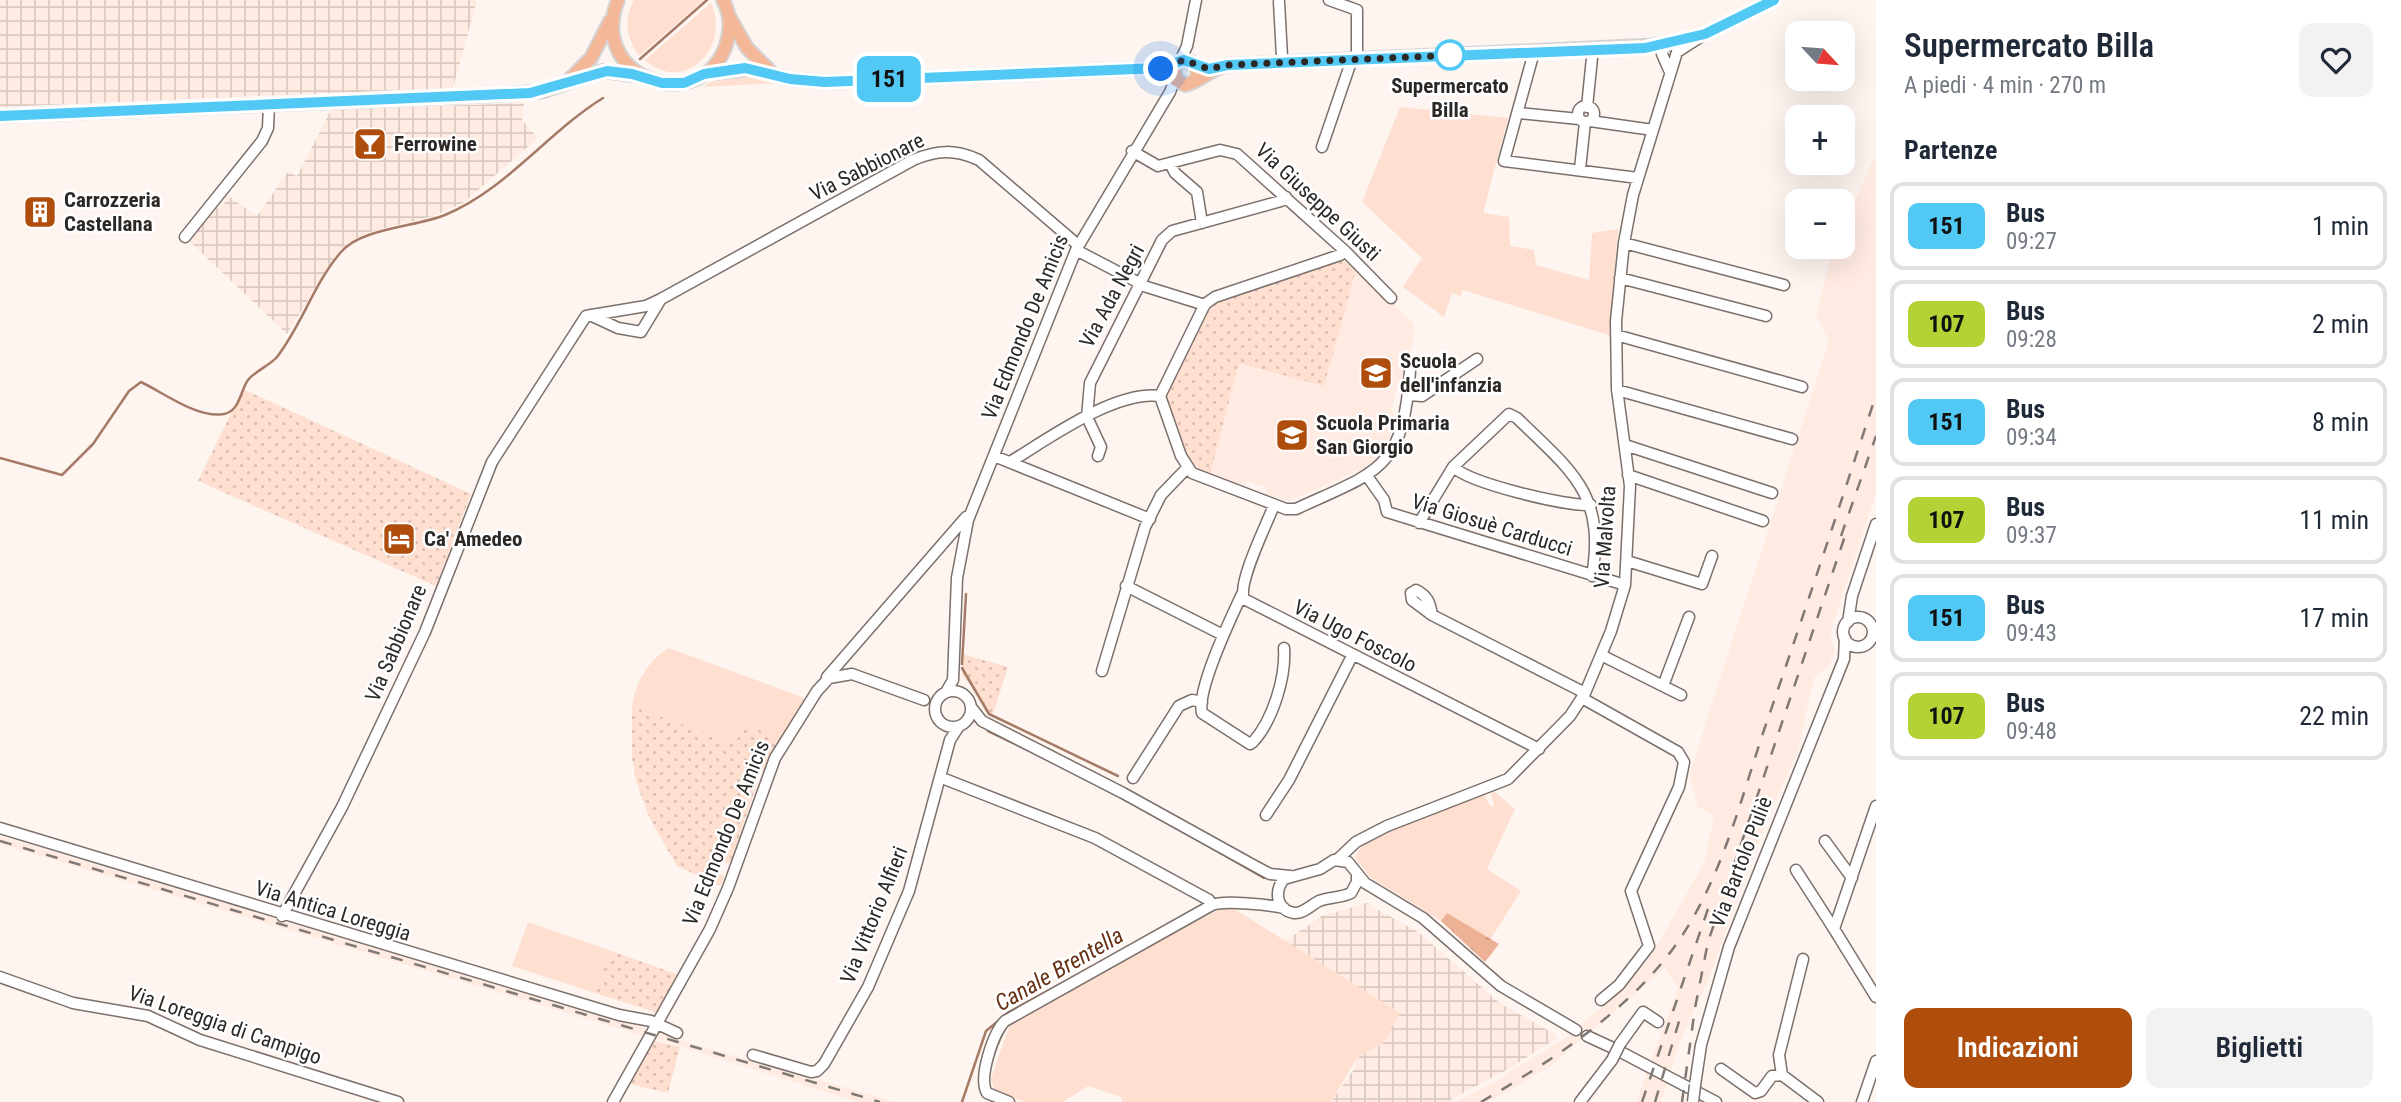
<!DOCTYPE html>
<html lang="it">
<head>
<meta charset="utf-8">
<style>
	body { margin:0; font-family:"Roboto Condensed",sans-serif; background:#f2f2f3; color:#1f2937; height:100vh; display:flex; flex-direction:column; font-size:26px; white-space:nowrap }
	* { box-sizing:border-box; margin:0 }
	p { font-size:23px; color:#747a83 }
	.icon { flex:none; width:38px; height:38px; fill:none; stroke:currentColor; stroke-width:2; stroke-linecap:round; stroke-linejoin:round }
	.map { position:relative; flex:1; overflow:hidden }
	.drawer { display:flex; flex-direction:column; background:#fff; width:525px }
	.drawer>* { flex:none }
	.badge { padding:0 14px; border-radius:10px; font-size:24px; line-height:46px }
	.needle { width:46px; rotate:116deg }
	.controls { position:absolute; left:1785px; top:21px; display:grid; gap:14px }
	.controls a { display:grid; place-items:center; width:70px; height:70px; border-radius:14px; background:#fff; box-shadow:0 7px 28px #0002; font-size:35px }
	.you { position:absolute; width:35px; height:35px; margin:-18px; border:5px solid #fff; border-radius:50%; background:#1a73e8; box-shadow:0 0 0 10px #1a73e833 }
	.map>.badge { position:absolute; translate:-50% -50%; box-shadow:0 0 0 4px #fff }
	h2 { padding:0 28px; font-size:26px; line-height:63px }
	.round { display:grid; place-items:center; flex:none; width:74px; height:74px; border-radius:14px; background:#f2f2f3 }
	.summary { display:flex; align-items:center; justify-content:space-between; height:119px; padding:0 28px }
	h1 { font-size:33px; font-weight:600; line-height:52px }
	.action { display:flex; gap:14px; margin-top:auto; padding:14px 28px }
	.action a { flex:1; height:80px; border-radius:14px; background:#af4d0c; color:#fff; font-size:28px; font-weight:600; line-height:80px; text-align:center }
	.action a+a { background:#f2f2f3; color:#1f2937 }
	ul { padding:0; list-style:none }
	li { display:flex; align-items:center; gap:21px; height:88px; margin:0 14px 10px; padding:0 14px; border:4px solid #e0e1e3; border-radius:14px }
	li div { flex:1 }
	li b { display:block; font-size:26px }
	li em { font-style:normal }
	li .badge { min-width:77px; font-weight:700; text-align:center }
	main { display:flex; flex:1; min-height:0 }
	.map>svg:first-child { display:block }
	.built { fill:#ffebe1 }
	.industrial { fill:url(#industrial-grid) }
	.grass { fill:#fedfd0 }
	.forest { fill:url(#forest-firs) }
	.park { fill:url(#park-dots) }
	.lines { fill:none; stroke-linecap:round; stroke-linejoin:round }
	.stream { stroke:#a57b67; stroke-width:2.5 }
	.minor-casing { stroke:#7b706b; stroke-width:13 }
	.major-casing { stroke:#d5d4d4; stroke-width:16 }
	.minor { stroke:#fff; stroke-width:10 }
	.major { stroke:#f4b798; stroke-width:12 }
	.rail { stroke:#7f7976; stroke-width:2.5; stroke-dasharray:12 12; stroke-linecap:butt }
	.minor-bridge-casing { stroke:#7b706b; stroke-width:13; stroke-linecap:butt }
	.minor-bridge { stroke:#fff; stroke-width:10 }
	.line-casing { stroke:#fff; stroke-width:16 }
	.line { stroke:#51c9f4; stroke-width:10 }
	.walk { stroke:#2c2826; stroke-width:7; stroke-dasharray:0 12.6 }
	.stop-dot { fill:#fff; stroke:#51c9f4; stroke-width:3.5 }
	.labels { text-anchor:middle; stroke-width:5; stroke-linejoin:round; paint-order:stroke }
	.stop-label { font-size:21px; font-weight:bold; fill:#2c2826; stroke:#fff }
	.poi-label { font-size:21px; font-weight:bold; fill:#2c2826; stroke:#fff; text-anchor:start }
	.street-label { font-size:21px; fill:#2c2826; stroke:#fff }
	.water-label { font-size:23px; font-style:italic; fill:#673114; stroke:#fff }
</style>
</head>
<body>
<main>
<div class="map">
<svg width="1876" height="1102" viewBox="0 0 1876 1102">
	<defs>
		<pattern id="industrial-grid" width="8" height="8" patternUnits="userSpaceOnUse" patternTransform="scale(1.75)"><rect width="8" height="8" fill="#ffebe1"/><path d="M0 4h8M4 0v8" fill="none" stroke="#dbcac1"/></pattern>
		<pattern id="forest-firs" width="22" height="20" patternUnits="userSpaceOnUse" patternTransform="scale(1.75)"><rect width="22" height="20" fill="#edb296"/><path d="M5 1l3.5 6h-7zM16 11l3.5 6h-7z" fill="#cb9981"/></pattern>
		<pattern id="park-dots" width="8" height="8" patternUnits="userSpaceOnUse" patternTransform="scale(1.75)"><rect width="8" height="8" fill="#fedfd0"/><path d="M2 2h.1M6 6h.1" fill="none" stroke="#dabfb2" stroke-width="1.8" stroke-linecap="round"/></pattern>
	</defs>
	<rect width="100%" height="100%" fill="#fff5f0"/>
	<!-- built -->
	<path class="built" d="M1873,160L1876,161V494L1832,627L1831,640L1835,649L1830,664L1814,678L1798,751L1767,820L1708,981L1680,1041L1661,1102H1636L1678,988L1665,968L1549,1067L1489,1102H1454L1487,1086L1567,1037L1612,998L1654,951L1704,863L1714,816L1698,807L1689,775L1829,341L1816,315L1833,250L1834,247H1843V228Z
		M1356,270L1413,322L1415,329L1404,382L1399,381L1392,408L1395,419L1386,449L1365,468L1289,501L1265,494L1267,488L1247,481L1244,486L1210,475L1239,363Z
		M0,836L648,1029L644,1036L0,844Z
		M657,1032L690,1043L896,1102H857L654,1038Z"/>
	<!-- industrial -->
	<path class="industrial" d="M0,0H477L453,88L0,107Z
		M524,103L522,120L538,138L463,203L434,216L373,231L347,243L339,251L287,334L188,240L214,205L219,209L226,201L221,196L224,193L257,216L288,172L297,176L331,110Z
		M1366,903L1418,932L1501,1004L1553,1033L1557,1038L1510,1068L1446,1102H1331L1354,1069L1357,1058L1384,1042L1400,1013L1285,941L1322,916Z"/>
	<!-- grass -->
	<path class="grass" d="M634,0H704L639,56C626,37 623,20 634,0Z
		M711,3C731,48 684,95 645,60Z
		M740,74H757L780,83L703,87L713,81Z
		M1400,107L1508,118L1483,213L1509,217L1510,246L1534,250L1536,265L1589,280L1592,233L1618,229L1609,335L1463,290L1461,296L1452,293L1444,317L1403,287L1422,258L1362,202Z
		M669,648L807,699L782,738L744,725L735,745L632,706C635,683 649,659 669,648Z
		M1495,792L1515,809L1487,869L1521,891L1490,940L1447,914L1441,921L1370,877L1355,857L1367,838L1484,795L1491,806H1494L1491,794Z
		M1228,905L1400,1013L1384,1042L1357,1058L1331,1102H1122L1121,1097L1088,1086L1063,1102H1024L995,1091L991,1079L1010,1024L1172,933Z
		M528,922L609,950L595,993L512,966Z"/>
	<!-- forest -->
	<path class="forest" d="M1447,913L1499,944L1485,962L1441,921Z"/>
	<!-- park -->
	<path class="park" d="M1343,260L1356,270L1324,386L1239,363L1210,475C1188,470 1163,413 1166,392C1169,375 1206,308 1220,299Z
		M243,389L471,494L436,586L198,481Z
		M962,654L1008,667L993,714L986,712L979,694L962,676Z
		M632,706L735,744L744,724L782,738L765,771L754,769L750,780L757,784L730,863H722L718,872L724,876L721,886L677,866L649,817L636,781L632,758Z
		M609,950L679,975L658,1013L595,993Z
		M654,1041L680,1047L668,1093L630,1084Z"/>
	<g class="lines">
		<!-- stream -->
		<path class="stream" d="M640,59L707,0
			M0,458L62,475L93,444L129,391L141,382C164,393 198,419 224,414C240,411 240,391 248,380C255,371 269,366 277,357C302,325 314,283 341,252C361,228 416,227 445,215C506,190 548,132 603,98
			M962,664L966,594
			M962,668L989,714L1118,776
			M988,731L1028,750
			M1062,767L1131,803
			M1191,836L1264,878
			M962,1102L986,1031L1009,1012L1091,967"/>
		<defs>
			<path id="minor" d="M1329,0L1357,10V59
				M1279,2L1282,57
				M1534,52L1504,161L1638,178
				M1180,61L1187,46L1196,0
				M1669,70L1662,54L1663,47L1691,38
				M1578 114a8 8 0 1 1 16 0a8 8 0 1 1-16 0Z
				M1587,107L1593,48
				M1519,113L1579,119
				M1590,121L1653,130
				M1322,147L1352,59
				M1132,151L1158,166L1220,150L1237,154L1345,251L1391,298
				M1170,163L1175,173L1197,192L1202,223
				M1580,169L1585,122
				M185,237L262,141L268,128L269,105
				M1624,243L1784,285
				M1076,250L1147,287L1205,305
				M1345,251L1340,255L1215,297L1205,304L1160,396L1181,456L1192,473L1286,509H1296C1378,471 1403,471 1410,371
				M1620,278L1766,316
				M590,315L618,328L641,332L661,299
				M1616,335L1802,387
				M1617,390L1792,439
				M1408,395L1422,396L1477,359
				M1625,445L1772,493
				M994,456L1150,519
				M1098,456L1101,447L1087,417L1090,383L1162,240L1172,231L1281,201L1286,197
				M1010,462C1048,439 1115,390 1160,396
				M1453,467C1472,484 1565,506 1591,505
				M1628,475L1763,521
				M1367,476L1384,500L1387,512L1625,585
				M1274,505C1267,524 1237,583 1244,599L1539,749
				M1419,523L1453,467L1509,414L1517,418C1571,471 1606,493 1592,576
				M1627,561L1702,584L1712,556
				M1126,586L1223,635
				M1242,594C1231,618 1196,690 1202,713L1250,744L1253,742C1273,720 1286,677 1284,648
				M1432,615L1412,600L1411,593L1416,590C1428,596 1430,603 1432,615L1585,693
				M1843 632a15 15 0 1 1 30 0a15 15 0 1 1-30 0Z
				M1848,622L1852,596L1876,524
				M1601,655L1681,695
				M1102,671L1145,527L1161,495L1187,468
				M827,677L966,517
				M1663,686L1689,617
				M935 709a18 18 0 1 1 36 0a18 18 0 1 1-36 0Z
				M946,692L953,680L957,578L968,520L1076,250L1170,92L1175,79
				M1582,698L1678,752L1684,762L1679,787L1631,891L1649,946L1619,985L1601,1000
				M971,707L982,721L1123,793L1253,865L1270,874L1290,876
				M942,778L1095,838L1209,900L1212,905
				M1133,778L1179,706L1192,700L1202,702
				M1876,806L1834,929L1876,997
				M1266,815L1289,780L1352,656
				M0,828L619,1015L651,1021L677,1033
				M1825,841L1852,878
				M1338,859L1356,842L1387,826L1508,779L1570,716L1585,693L1611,631L1625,585L1630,486L1617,389L1616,321L1624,243L1633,195L1677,52L1705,34L1774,0
				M1796,870L1834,929
				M1357,873V882L1351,893C1341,898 1329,897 1319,901C1311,905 1303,914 1294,913C1276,910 1274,891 1284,879L1320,869L1334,860L1348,862L1365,883L1423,918L1501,986L1576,1030
				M282,916L342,807L425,632L492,462L586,316L646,306L661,299L913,160C937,150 954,149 979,160L1078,245
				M1803,959L1779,1055L1782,1075L1818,1102
				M0,977L73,1003L148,1016L200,1040L398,1102
				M1587,1036L1613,1048
				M1620,1044L1643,1012L1658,1022
				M1619,1051L1716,1102
				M753,1055L811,1072L817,1071L824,1064L868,987L909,891L950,740L959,726
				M1721,1069L1755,1093L1761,1091L1772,1076L1782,1075
				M1695,1085L1701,1045L1729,947L1844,659L1845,638
				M613,1102L710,929L728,888L775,758L817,691L829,678L852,674L924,700
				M1009,1102L987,1093C978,1078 993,1033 1005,1021L1212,905C1224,900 1270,905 1284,908
				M1580,1102L1612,1060
				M1862,1102L1876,1061"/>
			<path id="major" d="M618,0C586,80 704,119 727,42C731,28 730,13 723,0
				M730,18L747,48L769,70
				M704,74L750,69L790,79L825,82L1159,68L1177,64
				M571,78L591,58L610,21
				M1196,79L1198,72L1192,62L1180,61L1175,67V79L1185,85C1201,81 1211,68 1228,65L1665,45
				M0,116L498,95L544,91L602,71L641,76"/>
		</defs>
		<!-- minor casing -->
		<use href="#minor" class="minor-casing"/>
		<!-- major casing -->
		<use href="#major" class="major-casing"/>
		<!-- minor -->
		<use href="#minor" class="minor"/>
		<!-- major -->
		<use href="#major" class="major"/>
		<!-- rail -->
		<path class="rail" d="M1841,536L1876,436
			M0,841L880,1102
			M1481,1102C1546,1064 1612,1022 1661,964C1716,899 1737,812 1763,733C1802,620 1839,508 1876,395
			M1642,1102L1711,900
			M1655,1102L1680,1018
			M1682,1102L1695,1008L1708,942L1848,527"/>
		<defs>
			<path id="minor-bridge" d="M1612,1060L1620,1044
				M1693,1102L1695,1085"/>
		</defs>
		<!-- minor-bridge casing -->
		<use href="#minor-bridge" class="minor-bridge-casing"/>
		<!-- minor-bridge -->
		<use href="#minor-bridge" class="minor-bridge"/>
	</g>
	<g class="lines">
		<defs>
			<path id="line" d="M0,116L530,93L607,71L632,74L662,83H684L704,74L745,68L790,79L825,82L1159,68L1184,60L1209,69L1228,65L1645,48L1705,34L1774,0"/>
		</defs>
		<!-- line casing -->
		<use href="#line" class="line-casing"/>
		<!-- line -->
		<use href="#line" class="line"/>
		<!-- walk -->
		<path class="walk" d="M1161,69L1159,68L1184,60L1209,69L1228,65L1458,55H1450"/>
	</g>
	<!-- icons -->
	<defs>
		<symbol id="bar-square" viewBox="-11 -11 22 22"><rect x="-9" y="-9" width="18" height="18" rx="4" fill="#af4d0c" stroke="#fff"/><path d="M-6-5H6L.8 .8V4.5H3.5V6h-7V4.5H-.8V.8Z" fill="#fff"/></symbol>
		<symbol id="building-square" viewBox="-11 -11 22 22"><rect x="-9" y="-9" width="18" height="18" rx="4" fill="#af4d0c" stroke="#fff"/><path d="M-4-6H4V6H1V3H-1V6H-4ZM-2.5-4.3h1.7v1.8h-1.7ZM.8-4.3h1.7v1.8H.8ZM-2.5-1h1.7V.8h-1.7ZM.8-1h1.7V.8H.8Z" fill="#fff"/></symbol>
		<symbol id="school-square" viewBox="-11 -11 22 22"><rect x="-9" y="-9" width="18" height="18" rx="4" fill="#af4d0c" stroke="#fff"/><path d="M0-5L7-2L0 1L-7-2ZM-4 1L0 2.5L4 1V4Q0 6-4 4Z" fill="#fff"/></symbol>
		<symbol id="hotel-square" viewBox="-11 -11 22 22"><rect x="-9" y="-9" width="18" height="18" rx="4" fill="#af4d0c" stroke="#fff"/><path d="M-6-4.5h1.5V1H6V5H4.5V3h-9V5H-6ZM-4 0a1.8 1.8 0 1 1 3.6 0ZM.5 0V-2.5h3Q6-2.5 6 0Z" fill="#fff"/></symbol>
	</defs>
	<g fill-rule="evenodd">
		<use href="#bar-square" x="351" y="125" width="38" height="38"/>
		<use href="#building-square" x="21" y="193" width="38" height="38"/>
		<use href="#school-square" x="1357" y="354" width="38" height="38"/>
		<use href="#school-square" x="1273" y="416" width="38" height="38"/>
		<use href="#hotel-square" x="380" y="520" width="38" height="38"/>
	</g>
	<!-- markers -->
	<circle class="stop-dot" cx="1450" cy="55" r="14"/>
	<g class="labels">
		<!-- stop labels -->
		<g class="stop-label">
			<text x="1450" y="93">Supermercato<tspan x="1450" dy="24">Billa</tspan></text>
		</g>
		<!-- poi labels -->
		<g class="poi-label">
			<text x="394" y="151">Ferrowine</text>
			<text x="64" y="207">Carrozzeria<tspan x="64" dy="24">Castellana</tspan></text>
			<text x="1400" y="368">Scuola<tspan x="1400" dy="24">dell'infanzia</tspan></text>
			<text x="1316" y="430">Scuola Primaria<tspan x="1316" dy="24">San Giorgio</tspan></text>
			<text x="424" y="546">Ca' Amedeo</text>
		</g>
		<!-- street labels -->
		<g class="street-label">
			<text transform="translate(867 167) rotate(-27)" y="7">Via Sabbionare</text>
			<text transform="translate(1318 202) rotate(43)" y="7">Via Giuseppe Giusti</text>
			<text transform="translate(1112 296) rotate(-62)" y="7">Via Ada Negri</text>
			<text transform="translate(1025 327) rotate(-68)" y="7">Via Edmondo De Amicis</text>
			<text transform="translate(1492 525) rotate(17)" y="7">Via Giosuè Carducci</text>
			<text transform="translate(1605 537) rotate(-86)" y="7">Via Malvolta</text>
			<text transform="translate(1355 636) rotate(27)" y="7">Via Ugo Foscolo</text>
			<text transform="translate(396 643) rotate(-67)" y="7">Via Sabbionare</text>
			<text transform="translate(726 833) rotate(-68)" y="7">Via Edmondo De Amicis</text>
			<text transform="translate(1741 862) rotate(-69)" y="7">Via Bartolo Puliè</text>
			<text transform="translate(333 911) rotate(17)" y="7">Via Antica Loreggia</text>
			<text transform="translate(874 915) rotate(-68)" y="7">Via Vittorio Alfieri</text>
			<text transform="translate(225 1025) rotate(19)" y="7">Via Loreggia di Campigo</text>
		</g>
		<!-- water labels -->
		<g class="water-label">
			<text transform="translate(1059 969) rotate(-30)" y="8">Canale Brentella</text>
		</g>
	</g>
</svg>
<div class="controls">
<a><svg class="needle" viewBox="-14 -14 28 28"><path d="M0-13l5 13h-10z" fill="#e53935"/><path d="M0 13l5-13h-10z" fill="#747a83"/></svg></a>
<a>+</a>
<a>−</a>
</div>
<div class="you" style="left:1161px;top:69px"></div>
<b class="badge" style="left:889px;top:79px;background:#51c9f4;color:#111">151</b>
</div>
<section class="drawer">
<div class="summary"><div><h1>Supermercato Billa</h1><p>A piedi · 4 min · 270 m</p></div><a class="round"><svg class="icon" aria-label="heart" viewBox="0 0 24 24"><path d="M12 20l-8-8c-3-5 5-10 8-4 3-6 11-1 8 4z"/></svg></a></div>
<h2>Partenze</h2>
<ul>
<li><span class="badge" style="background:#51c9f4;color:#111">151</span><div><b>Bus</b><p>09:27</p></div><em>1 min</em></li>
<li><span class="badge" style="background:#b2d235;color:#111">107</span><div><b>Bus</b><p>09:28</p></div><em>2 min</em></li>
<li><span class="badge" style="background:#51c9f4;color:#111">151</span><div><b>Bus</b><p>09:34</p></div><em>8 min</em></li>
<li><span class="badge" style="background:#b2d235;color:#111">107</span><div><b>Bus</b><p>09:37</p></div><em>11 min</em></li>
<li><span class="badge" style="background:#51c9f4;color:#111">151</span><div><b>Bus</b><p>09:43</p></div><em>17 min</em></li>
<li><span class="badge" style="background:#b2d235;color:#111">107</span><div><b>Bus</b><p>09:48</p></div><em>22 min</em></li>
</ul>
<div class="action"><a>Indicazioni</a><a>Biglietti</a></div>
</section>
</main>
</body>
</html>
